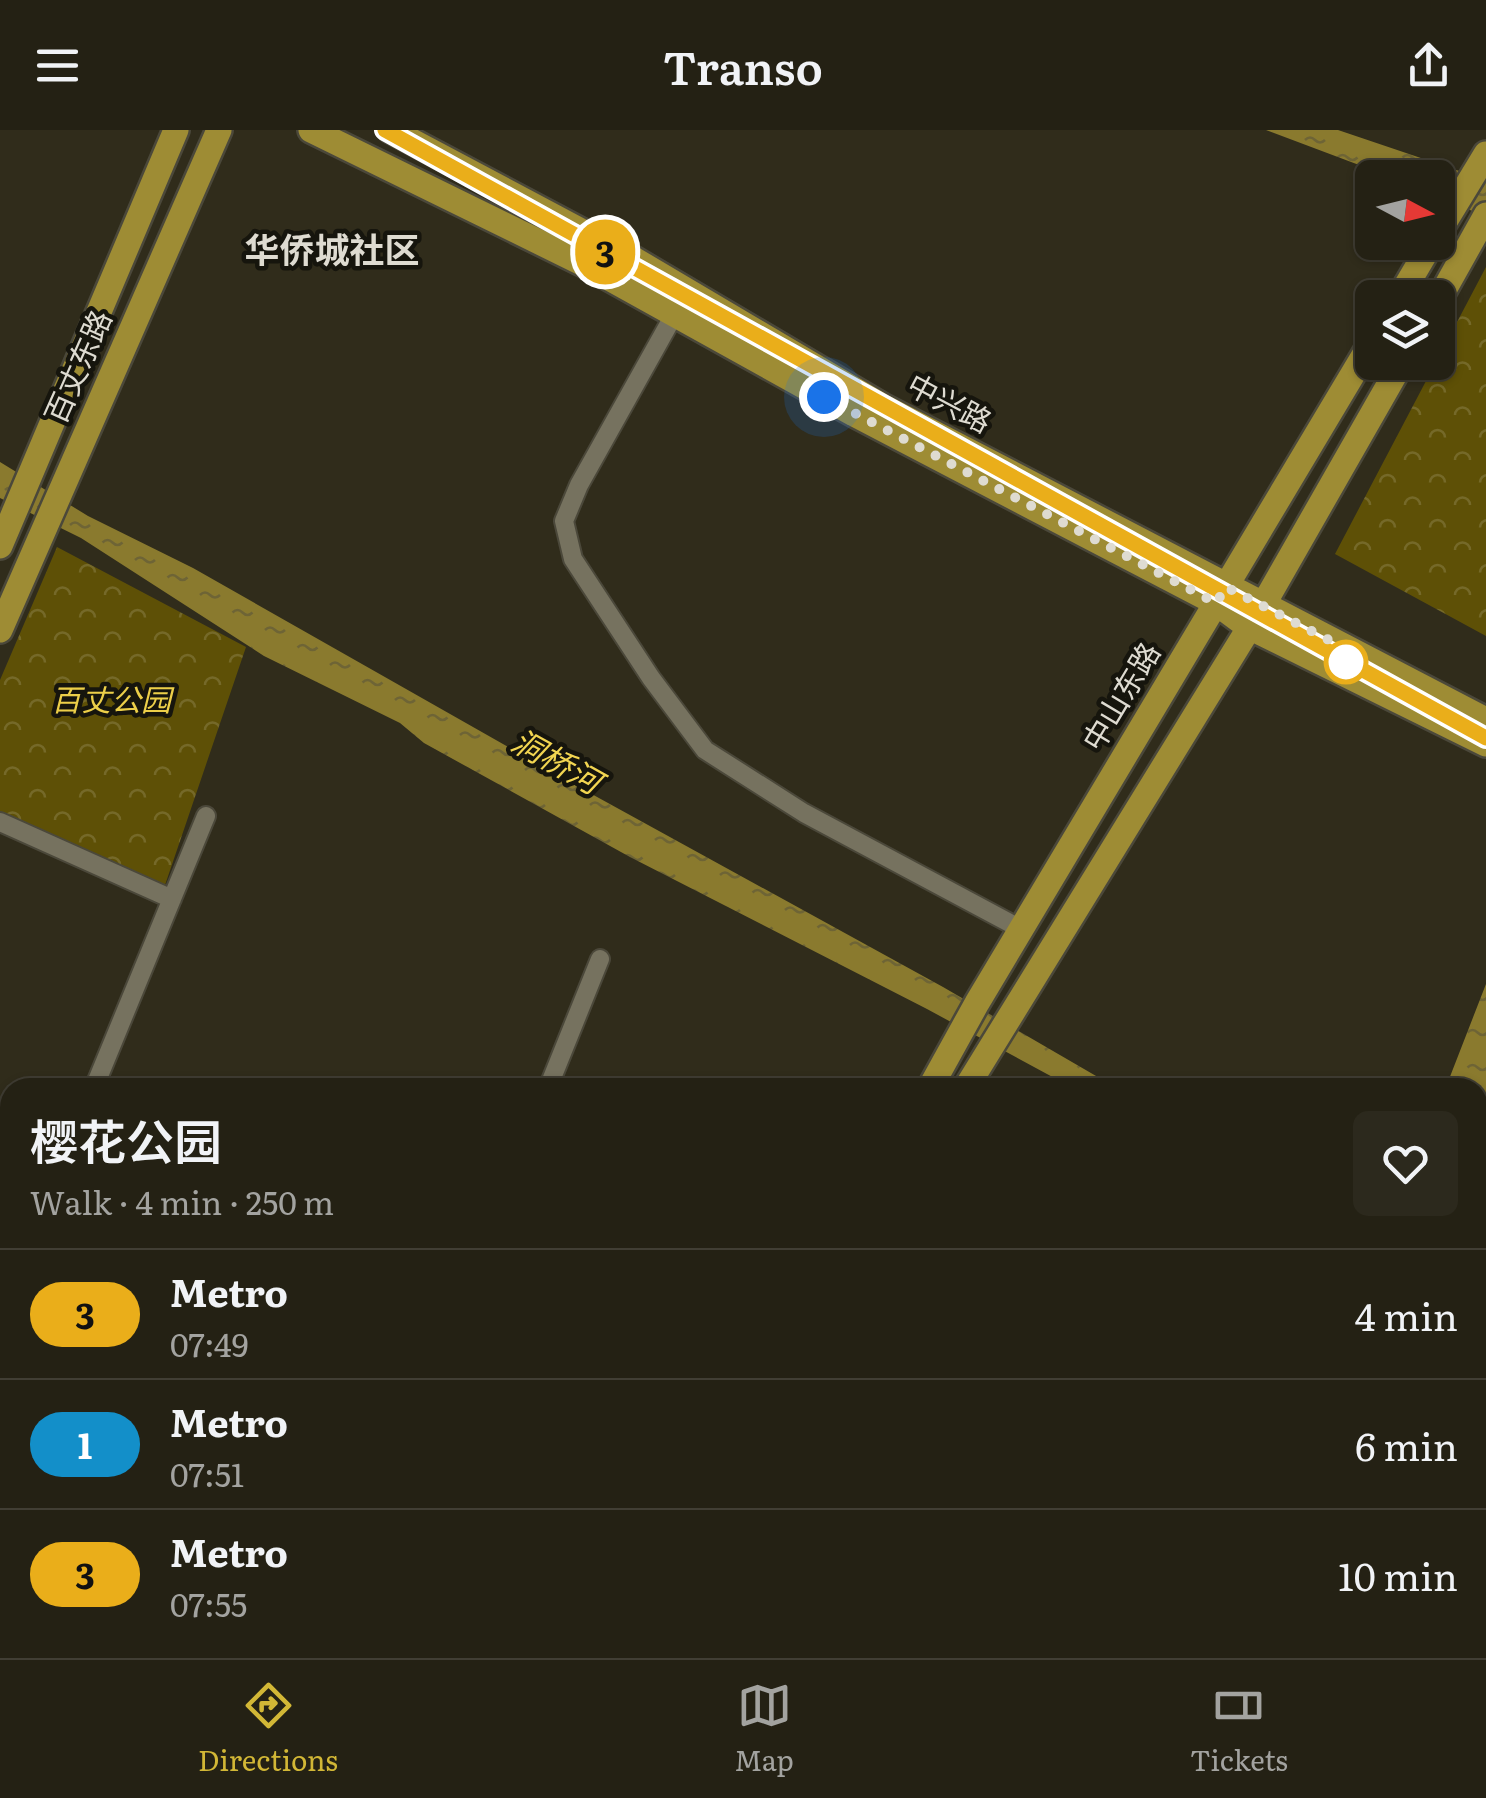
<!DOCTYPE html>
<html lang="en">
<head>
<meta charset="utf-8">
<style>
	body { margin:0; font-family:Literata,"Noto Sans SC",serif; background:#2c291d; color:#f1f3f6; height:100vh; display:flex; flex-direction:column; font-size:38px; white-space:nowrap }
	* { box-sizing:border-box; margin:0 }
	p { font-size:32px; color:#a3a3a0 }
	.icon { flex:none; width:55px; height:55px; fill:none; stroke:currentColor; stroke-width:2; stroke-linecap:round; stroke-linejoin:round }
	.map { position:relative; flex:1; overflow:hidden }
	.details { position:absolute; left:0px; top:948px; width:1488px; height:582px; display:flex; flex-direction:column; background:#242114; border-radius:30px 30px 0 0; box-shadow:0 2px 8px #0004,0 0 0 2px #413e34 }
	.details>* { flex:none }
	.badge { padding:0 20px; border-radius:32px; font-size:35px; line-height:65px }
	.needle { width:65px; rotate:97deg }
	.controls { position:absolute; left:1355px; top:30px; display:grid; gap:20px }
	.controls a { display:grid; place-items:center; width:100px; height:100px; border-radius:15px; background:#242114; box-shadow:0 2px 8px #0004,0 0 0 2px #413e34; font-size:50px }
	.you { position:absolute; width:50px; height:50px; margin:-25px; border:8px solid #fff; border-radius:50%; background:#1a73e8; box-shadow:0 0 0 15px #1a73e833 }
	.map>.badge { position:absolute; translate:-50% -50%; box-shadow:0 0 0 5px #fff }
	.round { display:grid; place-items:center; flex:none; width:105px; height:105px; border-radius:15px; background:#2c291d }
	.overview { display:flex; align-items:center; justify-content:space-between; height:170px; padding:0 30px }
	h1 { font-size:48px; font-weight:600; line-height:75px }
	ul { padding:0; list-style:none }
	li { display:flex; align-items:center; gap:30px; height:130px; padding:0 30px; border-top:2px solid #413e34 }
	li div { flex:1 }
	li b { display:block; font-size:38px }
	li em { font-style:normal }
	li .badge { min-width:110px; font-weight:700; text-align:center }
	header { display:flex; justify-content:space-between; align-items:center; height:130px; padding:0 30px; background:#242114; font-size:45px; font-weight:600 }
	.menu { display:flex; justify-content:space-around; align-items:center; height:140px; border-top:2px solid #413e34; background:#242114; font-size:28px; color:#a3a3a0 }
	.menu a { display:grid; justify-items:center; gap:5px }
	.menu .selected { color:#d2b736 }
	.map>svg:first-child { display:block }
	.forest { fill:url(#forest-crowns) }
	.water { fill:url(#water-ripples) }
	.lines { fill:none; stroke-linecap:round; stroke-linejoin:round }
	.minor-casing { stroke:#4b483a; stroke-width:22 }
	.tertiary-casing { stroke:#4b483a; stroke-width:28 }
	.secondary-casing { stroke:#4b483a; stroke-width:30 }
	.primary-casing { stroke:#4b483a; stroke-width:30 }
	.minor { stroke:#76725f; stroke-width:18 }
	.tertiary { stroke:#76725f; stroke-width:22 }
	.secondary { stroke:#76725f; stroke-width:25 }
	.primary { stroke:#9e8c34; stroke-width:25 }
	.line-casing { stroke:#fff; stroke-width:22 }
	.line { stroke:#eaae1a; stroke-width:15 }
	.walk { stroke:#dedbd1; stroke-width:10; stroke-dasharray:0 18 }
	.stop-dot { fill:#fff; stroke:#eaae1a; stroke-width:5 }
	.labels { text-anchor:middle; stroke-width:9; stroke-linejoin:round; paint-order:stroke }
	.street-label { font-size:30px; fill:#dedbd1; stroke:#16150d }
	.park-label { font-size:30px; font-style:italic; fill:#eccf49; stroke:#16150d }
	.water-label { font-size:32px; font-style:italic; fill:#f2d551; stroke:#16150d }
	.quarter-label { font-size:35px; font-weight:bold; fill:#dedbd1; stroke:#16150d }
</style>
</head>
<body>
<header><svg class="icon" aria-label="menu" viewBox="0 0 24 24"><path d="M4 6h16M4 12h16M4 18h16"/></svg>Transo<svg class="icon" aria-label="share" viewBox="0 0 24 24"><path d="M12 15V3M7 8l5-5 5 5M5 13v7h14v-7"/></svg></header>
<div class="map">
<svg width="1486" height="1528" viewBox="0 0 1486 1528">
	<defs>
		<pattern id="forest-crowns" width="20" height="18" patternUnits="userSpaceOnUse" patternTransform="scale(2.5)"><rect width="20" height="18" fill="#5e5006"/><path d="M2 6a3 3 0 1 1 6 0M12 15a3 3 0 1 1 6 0" fill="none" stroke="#756929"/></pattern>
		<pattern id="water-ripples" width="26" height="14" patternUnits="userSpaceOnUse" patternTransform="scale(2.5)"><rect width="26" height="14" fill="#8a7a2e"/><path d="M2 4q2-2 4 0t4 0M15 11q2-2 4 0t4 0" fill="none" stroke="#6e6435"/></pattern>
	</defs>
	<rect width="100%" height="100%" fill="#302c1b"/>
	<!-- forest -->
	<path class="forest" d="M1486,137V506L1335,424Z
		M57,417L246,517L163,761L0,683V550Z"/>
	<!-- water -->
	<path class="water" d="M1266,0H1338L1486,50V87L1438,66V48L1391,47Z
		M0,332L88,386L193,438L568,651L943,857L1115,957H1071L927,879L630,727L424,613L400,593L264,526L81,408L0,368Z
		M1486,854V1088L1478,1112V958L1446,957Z
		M1232,1520H1362L1373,1528H1229Z"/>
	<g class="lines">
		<defs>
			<path id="minor" d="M674,185L579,355L564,391L573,429L651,548L705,620L804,683L1021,799
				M0,692L172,769
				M94,958L206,686
				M548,958L600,829
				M0,1073L10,1078
				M370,1528L374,1520"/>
			<path id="tertiary" d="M1478,1455L1486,1433
				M1478,1483L1486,1488
				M1450,1528L1453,1520"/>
			<path id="secondary" d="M0,1399L10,1404
				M0,1446L10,1451
				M144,1520L160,1528
				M219,1520L234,1528"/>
			<path id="primary" d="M311,0L582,133L854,284L1216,473L1247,496L1486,614
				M391,0L630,127L882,276L1486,590
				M1438,103L1486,24
				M1399,168L1432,112
				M1438,171L1486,85
				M0,416L176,0
				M0,500L219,0
				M930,958L977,873L1372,212
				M966,958L1262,477L1402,232
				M752,1528L754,1520
				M789,1528L790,1520"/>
		</defs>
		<!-- minor casing -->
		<use href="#minor" class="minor-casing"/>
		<!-- tertiary casing -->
		<use href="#tertiary" class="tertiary-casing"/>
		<!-- secondary casing -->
		<use href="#secondary" class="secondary-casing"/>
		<!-- primary casing -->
		<use href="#primary" class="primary-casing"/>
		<!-- minor -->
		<use href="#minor" class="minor"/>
		<!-- tertiary -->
		<use href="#tertiary" class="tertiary"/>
		<!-- secondary -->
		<use href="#secondary" class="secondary"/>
		<!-- primary -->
		<use href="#primary" class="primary"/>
	</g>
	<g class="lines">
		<defs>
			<path id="line" d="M385,0L1486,608"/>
		</defs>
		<!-- line casing -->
		<use href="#line" class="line-casing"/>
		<!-- line -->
		<use href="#line" class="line"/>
		<!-- walk -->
		<path class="walk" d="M824,267L1216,473L1226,457L1358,525L1346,532"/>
	</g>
	<!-- markers -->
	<circle class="stop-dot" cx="1346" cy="532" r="20"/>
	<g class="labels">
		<!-- street labels -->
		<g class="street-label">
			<text transform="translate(79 237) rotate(-66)" y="10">百丈东路</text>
			<text transform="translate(949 274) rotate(28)" y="10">中兴路</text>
			<text transform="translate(1122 567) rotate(-59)" y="10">中山东路</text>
		</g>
		<!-- park labels -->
		<g class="park-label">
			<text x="111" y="581">百丈公园</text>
		</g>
		<!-- water labels -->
		<g class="water-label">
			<text transform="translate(556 632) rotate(29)" y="11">洞桥河</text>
		</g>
		<!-- quarter labels -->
		<g class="quarter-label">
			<text x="332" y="133">华侨城社区</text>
		</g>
	</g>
</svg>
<div class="controls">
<a><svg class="needle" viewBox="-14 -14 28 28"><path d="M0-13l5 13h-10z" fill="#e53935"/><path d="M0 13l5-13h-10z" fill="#a3a3a0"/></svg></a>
<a><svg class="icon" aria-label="layers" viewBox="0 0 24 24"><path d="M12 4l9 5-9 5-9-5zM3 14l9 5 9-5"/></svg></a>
</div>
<div class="you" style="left:824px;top:267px"></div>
<b class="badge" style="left:605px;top:122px;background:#eaae1a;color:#111">3</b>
<section class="details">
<div class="overview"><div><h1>樱花公园</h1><p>Walk · 4 min · 250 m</p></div><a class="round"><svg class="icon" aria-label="heart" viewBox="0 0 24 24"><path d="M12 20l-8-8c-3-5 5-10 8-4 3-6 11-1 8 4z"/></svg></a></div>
<ul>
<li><span class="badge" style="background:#eaae1a;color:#111">3</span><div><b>Metro</b><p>07:49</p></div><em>4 min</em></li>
<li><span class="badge" style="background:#138fc9;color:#fff">1</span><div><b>Metro</b><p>07:51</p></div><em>6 min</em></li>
<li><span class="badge" style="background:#eaae1a;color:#111">3</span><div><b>Metro</b><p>07:55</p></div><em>10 min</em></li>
</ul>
</section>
</div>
<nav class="menu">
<a class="selected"><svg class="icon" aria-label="directions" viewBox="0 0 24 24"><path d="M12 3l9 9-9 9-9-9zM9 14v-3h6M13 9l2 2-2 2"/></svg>Directions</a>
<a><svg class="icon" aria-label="map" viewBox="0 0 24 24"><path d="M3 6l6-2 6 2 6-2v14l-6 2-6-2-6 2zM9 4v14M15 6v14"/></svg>Map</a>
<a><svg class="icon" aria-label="tickets" viewBox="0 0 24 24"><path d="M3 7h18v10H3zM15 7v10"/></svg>Tickets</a>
</nav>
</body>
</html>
